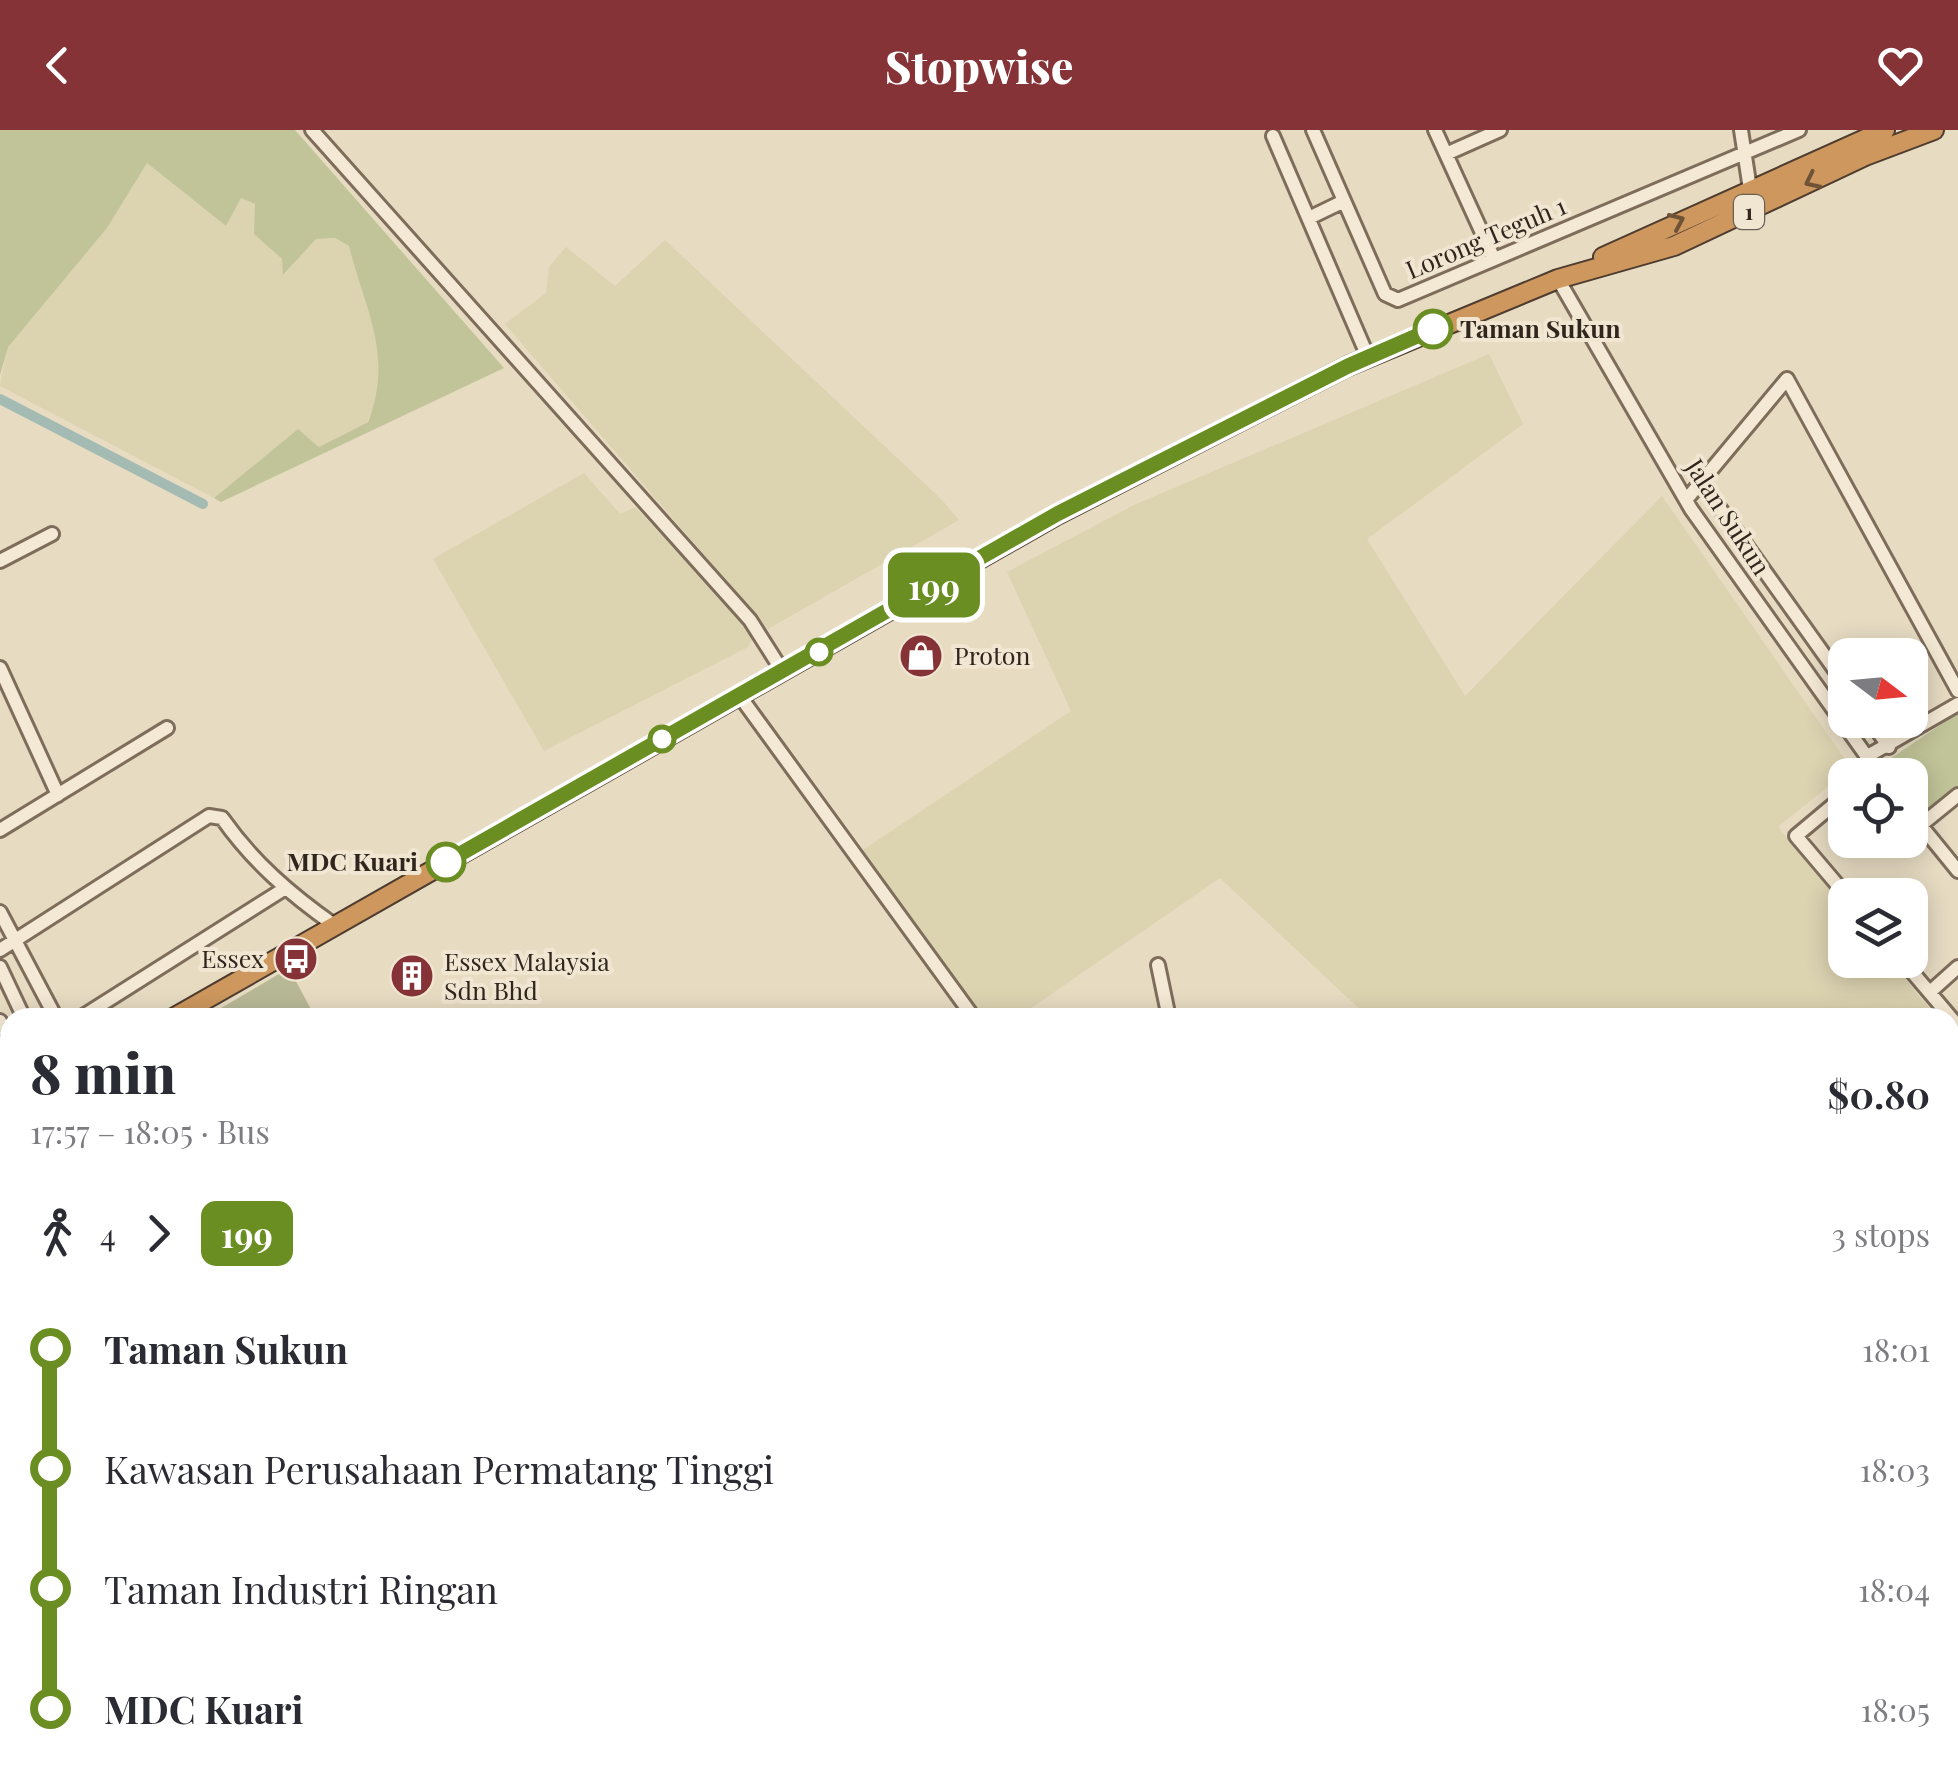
<!DOCTYPE html>
<html lang="en">
<head>
<meta charset="utf-8">
<style>
	body { margin:0; font-family:"Playfair Display",serif; background:#f7f7f7; color:#2b2b33; height:100vh; display:flex; flex-direction:column; font-size:38px; white-space:nowrap }
	* { box-sizing:border-box; margin:0 }
	p { font-size:32px; color:#7c7c81 }
	.icon { flex:none; width:55px; height:55px; fill:none; stroke:currentColor; stroke-width:2; stroke-linecap:round; stroke-linejoin:round }
	.map { position:relative; flex:1; overflow:hidden }
	.details { position:absolute; left:0px; top:878px; width:1960px; height:782px; display:flex; flex-direction:column; background:#fff; border-radius:30px 30px 0 0; box-shadow:0 5px 25px #0003 }
	.details>* { flex:none }
	.badge { padding:0 20px; border-radius:15px; font-size:35px; line-height:65px }
	.needle { width:65px; rotate:106deg }
	.fabs { position:absolute; left:1828px; top:508px; display:grid; gap:20px }
	.fabs a { display:grid; place-items:center; width:100px; height:100px; border-radius:20px; background:#fff; box-shadow:0 5px 25px #0003; font-size:50px }
	.map>.badge { position:absolute; translate:-50% -50%; box-shadow:0 0 0 5px #fff }
	.legs { display:flex; align-items:center; gap:15px; height:110px; padding:0 30px; font-size:32px }
	.legs p { margin-inline-start:auto }
	.head { display:flex; align-items:center; justify-content:space-between; height:170px; padding:0 30px }
	h1 { font-size:55px; font-weight:800; line-height:75px }
	ul { padding:0 30px; list-style:none }
	li { display:flex; align-items:center; gap:35px; height:120px; font-size:38px }
	li i { display:grid; place-items:center; width:15px; height:100%; margin:0 12px; background:currentColor }
	li i::after { content:''; width:25px; height:25px; margin:-12px; border:8px solid; border-radius:50%; background:#fff }
	li p { margin-inline-start:auto }
	li:first-child i { background:linear-gradient(#0000 50%,currentColor 0) }
	li:last-child i { background:linear-gradient(currentColor 50%,#0000 0) }
	header { display:flex; justify-content:space-between; align-items:center; height:130px; padding:0 30px; background:#863338; color:#fff; font-size:45px; font-weight:800 }
	.map>svg:first-child { display:block }
	.farmland { fill:#dcd3b1 }
	.green { fill:#c1c498 }
	.cemetery { fill:#b7b996 }
	.lines { fill:none; stroke-linecap:round; stroke-linejoin:round }
	.stream { stroke:#6c877f; stroke-width:2.5 }
	.canal { stroke:#a4bbb3; stroke-width:10 }
	.minor-casing { stroke:#7f6d5c; stroke-width:18 }
	.major-casing { stroke:#4d3c2f; stroke-width:20 }
	.highway-casing { stroke:#4d3c2f; stroke-width:22 }
	.minor { stroke:#f4e9d4; stroke-width:12 }
	.major { stroke:#e7cd9e; stroke-width:15 }
	.highway { stroke:#cd975d; stroke-width:18 }
	.rail { stroke:#31261e; stroke-width:2.5; stroke-dasharray:18 18; stroke-linecap:butt }
	.oneway { stroke:#6f5337 }
	.line-1-casing { stroke:#fff; stroke-width:22 }
	.line-1 { stroke:#6b8e23; stroke-width:15 }
	.stop-1-dot { fill:#fff; stroke:#6b8e23; stroke-width:5 }
	.labels { text-anchor:middle; stroke-width:8; stroke-linejoin:round; paint-order:stroke }
	.shield { fill:#f0e6d1; stroke:#6a6054; stroke-width:2.5 }
	.shield-label { font-size:22px; font-weight:bold; fill:#31261e }
	.street-label { font-size:25px; fill:#31261e; stroke:#f0e6d1 }
	.stop-label { font-size:25px; font-weight:bold; fill:#31261e; stroke:#f0e6d1; text-anchor:start }
	.poi-label { font-size:25px; fill:#31261e; stroke:#f0e6d1; text-anchor:start }
</style>
</head>
<body>
<header><svg class="icon" aria-label="back" viewBox="0 0 24 24"><path d="M15 5l-7 7 7 7"/></svg>Stopwise<svg class="icon" aria-label="heart" viewBox="0 0 24 24"><path d="M12 20l-8-8c-3-5 5-10 8-4 3-6 11-1 8 4z"/></svg></header>
<div class="map">
<svg width="1958" height="1659" viewBox="0 0 1958 1659">
	<rect width="100%" height="100%" fill="#e7dbc2"/>
	<!-- farmland -->
	<path class="farmland" d="M147,33L226,96L241,68L255,74L271,120L282,129L285,144L315,109L335,108L349,116L376,192L380,259L367,292L319,317L298,299L214,368L0,256L7,217L107,98Z
		M665,110L941,369L959,390L768,499L505,194L546,163L549,137L566,117L615,156Z
		M1489,224L1523,294L1367,409L1465,566L1662,366L1851,638L1778,697L1845,777V830H1889L1937,887H1368L1220,748L1018,887H983L860,722L1071,581L1007,442L1134,375Z
		M584,343L620,384L635,377L735,482L753,508L748,517L544,621L433,429Z
		M1950,903L1958,913V1411L1950,1427Z"/>
	<!-- green -->
	<path class="green" d="M0,0H295L504,238L221,372L214,368L298,299L319,317L368,292C394,225 365,180 349,116L335,108L316,109L283,145L282,129L254,104L255,74L241,68L226,96L147,33L107,98L8,217L0,245Z
		M1958,583V665L1921,695L1910,682V645H1880L1875,639Z"/>
	<!-- cemetery -->
	<path class="cemetery" d="M289,838L315,887H206Z"/>
	<g class="lines">
		<!-- stream -->
		<path class="stream" d="M1950,1456L1958,1444
			M174,1650L176,1659"/>
		<!-- canal -->
		<path class="canal" d="M0,269L203,374"/>
		<defs>
			<path id="minor" d="M312,0L750,490L783,542
				M1313,0L1385,164L1398,170L1799,0
				M1435,0L1494,129
				M1741,0L1750,59
				M1273,6L1368,227
				M1446,24L1500,0
				M1309,88L1344,71
				M1558,149L1691,379L1880,645
				M1701,352L1845,554
				M1686,370L1787,249L1958,561
				M0,431L52,404
				M0,538L58,665
				M739,565L974,888
				M1870,590L1889,617
				M1866,627L1958,574
				M1845,665L1796,706L1846,765
				M1910,682L1958,741
				M1921,695L1958,665
				M0,700L167,598
				M0,782L56,888
				M0,820L209,686L222,688C253,732 290,764 334,795
				M1902,830L1958,896
				M1158,835L1169,888
				M0,837L24,888
				M1930,862L1958,837
				M80,888L284,759
				M0,891L10,910
				M0,934L10,926
				M0,959L10,951
				M0,1244L10,1243
				M0,1327L10,1326
				M0,1409L10,1407
				M0,1491L10,1490
				M0,1580L10,1578
				M1956,1592L1958,1591
				M0,1623L10,1622
				M17,1650L18,1659
				M57,1650L58,1659
				M125,1650L126,1659
				M191,1650L192,1659
				M557,1650L560,1659
				M686,1650L690,1659
				M1799,1650L1815,1659
				M707,1659L774,1650
				M1621,1659L1626,1650"/>
			<path id="major" d="M0,1127L10,1137
				M0,1145L10,1157
				M139,1650L140,1659
				M151,1650L152,1659"/>
			<path id="highway" d="M1603,127L1885,0
				M173,888L1057,385L1348,236L1558,149L1674,116L1865,26L1934,0
				M0,1021L10,1011
				M0,1037L10,1028"/>
		</defs>
		<!-- minor casing -->
		<use href="#minor" class="minor-casing"/>
		<!-- major casing -->
		<use href="#major" class="major-casing"/>
		<!-- highway casing -->
		<use href="#highway" class="highway-casing"/>
		<!-- minor -->
		<use href="#minor" class="minor"/>
		<!-- major -->
		<use href="#major" class="major"/>
		<!-- highway -->
		<use href="#highway" class="highway"/>
		<!-- rail -->
		<path class="rail" d="M1950,1509L1958,1508
			M904,1658L958,1650
			M854,1659L917,1650"/>
	</g>
	<!-- one-way arrows -->
	<defs><path id="oneway-chevron" d="M-2-3.5L2.5 0L-2 3.5" fill="none" stroke-width="1.6" stroke-linecap="round" stroke-linejoin="round" transform="scale(2.5)"/></defs>
	<g class="oneway">
		<use href="#oneway-chevron" transform="translate(1812 51) rotate(154)"/>
		<use href="#oneway-chevron" transform="translate(1677 91) rotate(-24)"/>
	</g>
	<g class="lines">
		<defs>
			<path id="line-1" d="M446,732L1057,384L1348,236L1433,199"/>
		</defs>
		<!-- line-1 casing -->
		<use href="#line-1" class="line-1-casing"/>
		<!-- line-1 -->
		<use href="#line-1" class="line-1"/>
	</g>
	<!-- icons -->
	<defs>
		<symbol id="shop-disc" viewBox="-11 -11 22 22"><circle r="9.5" fill="#863338" stroke="#f0e6d1"/><path d="M-5-2.5h2.3a2.7 3.5 0 0 1 5.4 0H5L5.5 6h-11ZM-1.5-2.5h3a1.5 2.3 0 0 0-3 0Z" fill="#fff"/></symbol>
		<symbol id="bus-disc" viewBox="-11 -11 22 22"><circle r="9.5" fill="#863338" stroke="#f0e6d1"/><path d="M-5-6H5V4H4V6H2V4H-2V6H-4V4H-5ZM-3.5-4V0h7V-4ZM-3.5 1.2v1.5H-2V1.2ZM2 1.2v1.5H3.5V1.2Z" fill="#fff"/></symbol>
		<symbol id="building-disc" viewBox="-11 -11 22 22"><circle r="9.5" fill="#863338" stroke="#f0e6d1"/><path d="M-4-6H4V6H1V3H-1V6H-4ZM-2.5-4.3h1.7v1.8h-1.7ZM.8-4.3h1.7v1.8H.8ZM-2.5-1h1.7V.8h-1.7ZM.8-1h1.7V.8H.8Z" fill="#fff"/></symbol>
	</defs>
	<g fill-rule="evenodd">
		<use href="#shop-disc" x="896" y="501" width="50" height="50"/>
		<use href="#bus-disc" x="271" y="804" width="50" height="50"/>
		<use href="#building-disc" x="387" y="821" width="50" height="50"/>
	</g>
	<!-- markers -->
	<g class="stop-1-dot">
		<circle cx="1433" cy="199" r="18"/>
		<circle cx="819" cy="522" r="12"/>
		<circle cx="662" cy="609" r="12"/>
		<circle cx="446" cy="732" r="18"/>
	</g>
	<g class="labels">
		<!-- shield labels -->
		<rect class="shield" x="1734" y="65" width="30" height="34" rx="8"/>
		<g class="shield-label">
			<text x="1749" y="90">1</text>
		</g>
		<!-- street labels -->
		<g class="street-label">
			<text transform="translate(1486 108) rotate(-23)" y="9">Lorong Teguh 1</text>
			<text transform="translate(1728 387) rotate(57)" y="9">Jalan Sukun</text>
		</g>
		<!-- stop labels -->
		<g class="stop-label">
			<text x="1460" y="208">Taman Sukun</text>
			<text x="418" y="741" text-anchor="end">MDC Kuari</text>
		</g>
		<!-- poi labels -->
		<g class="poi-label">
			<text x="954" y="535">Proton</text>
			<text x="264" y="838" text-anchor="end">Essex</text>
			<text x="444" y="841">Essex Malaysia<tspan x="444" dy="29">Sdn Bhd</tspan></text>
		</g>
	</g>
</svg>
<div class="fabs">
<a><svg class="needle" viewBox="-14 -14 28 28"><path d="M0-13l5 13h-10z" fill="#e53935"/><path d="M0 13l5-13h-10z" fill="#7c7c81"/></svg></a>
<a><svg class="icon" aria-label="locate" viewBox="0 0 24 24"><circle cx="12" cy="12" r="6"/><path d="M12 2v4M12 18v4M2 12h4M18 12h4"/></svg></a>
<a><svg class="icon" aria-label="layers" viewBox="0 0 24 24"><path d="M12 4l9 5-9 5-9-5zM3 14l9 5 9-5"/></svg></a>
</div>
<b class="badge" style="left:934px;top:455px;background:#6b8e23;color:#fff">199</b>
<section class="details">
<div class="head"><div><h1>8 min</h1><p>17:57 – 18:05 · Bus</p></div><b>$0.80</b></div>
<div class="legs"><svg class="icon" aria-label="walk" viewBox="0 0 24 24"><circle cx="13" cy="4" r="2"/><path d="M13 8l-2 6 4 7M11 14l-3 7M7 12l3-4h3l4 4"/></svg>4<svg class="icon" aria-label="forward" viewBox="0 0 24 24"><path d="M9 5l7 7-7 7"/></svg><b class="badge" style="background:#6b8e23;color:#fff">199</b><p>3 stops</p></div>
<ul>
<li><i style="color:#6b8e23"></i><b>Taman Sukun</b><p>18:01</p></li>
<li><i style="color:#6b8e23"></i><span>Kawasan Perusahaan Permatang Tinggi</span><p>18:03</p></li>
<li><i style="color:#6b8e23"></i><span>Taman Industri Ringan</span><p>18:04</p></li>
<li><i style="color:#6b8e23"></i><b>MDC Kuari</b><p>18:05</p></li>
</ul>
</section>
</div>
</body>
</html>
